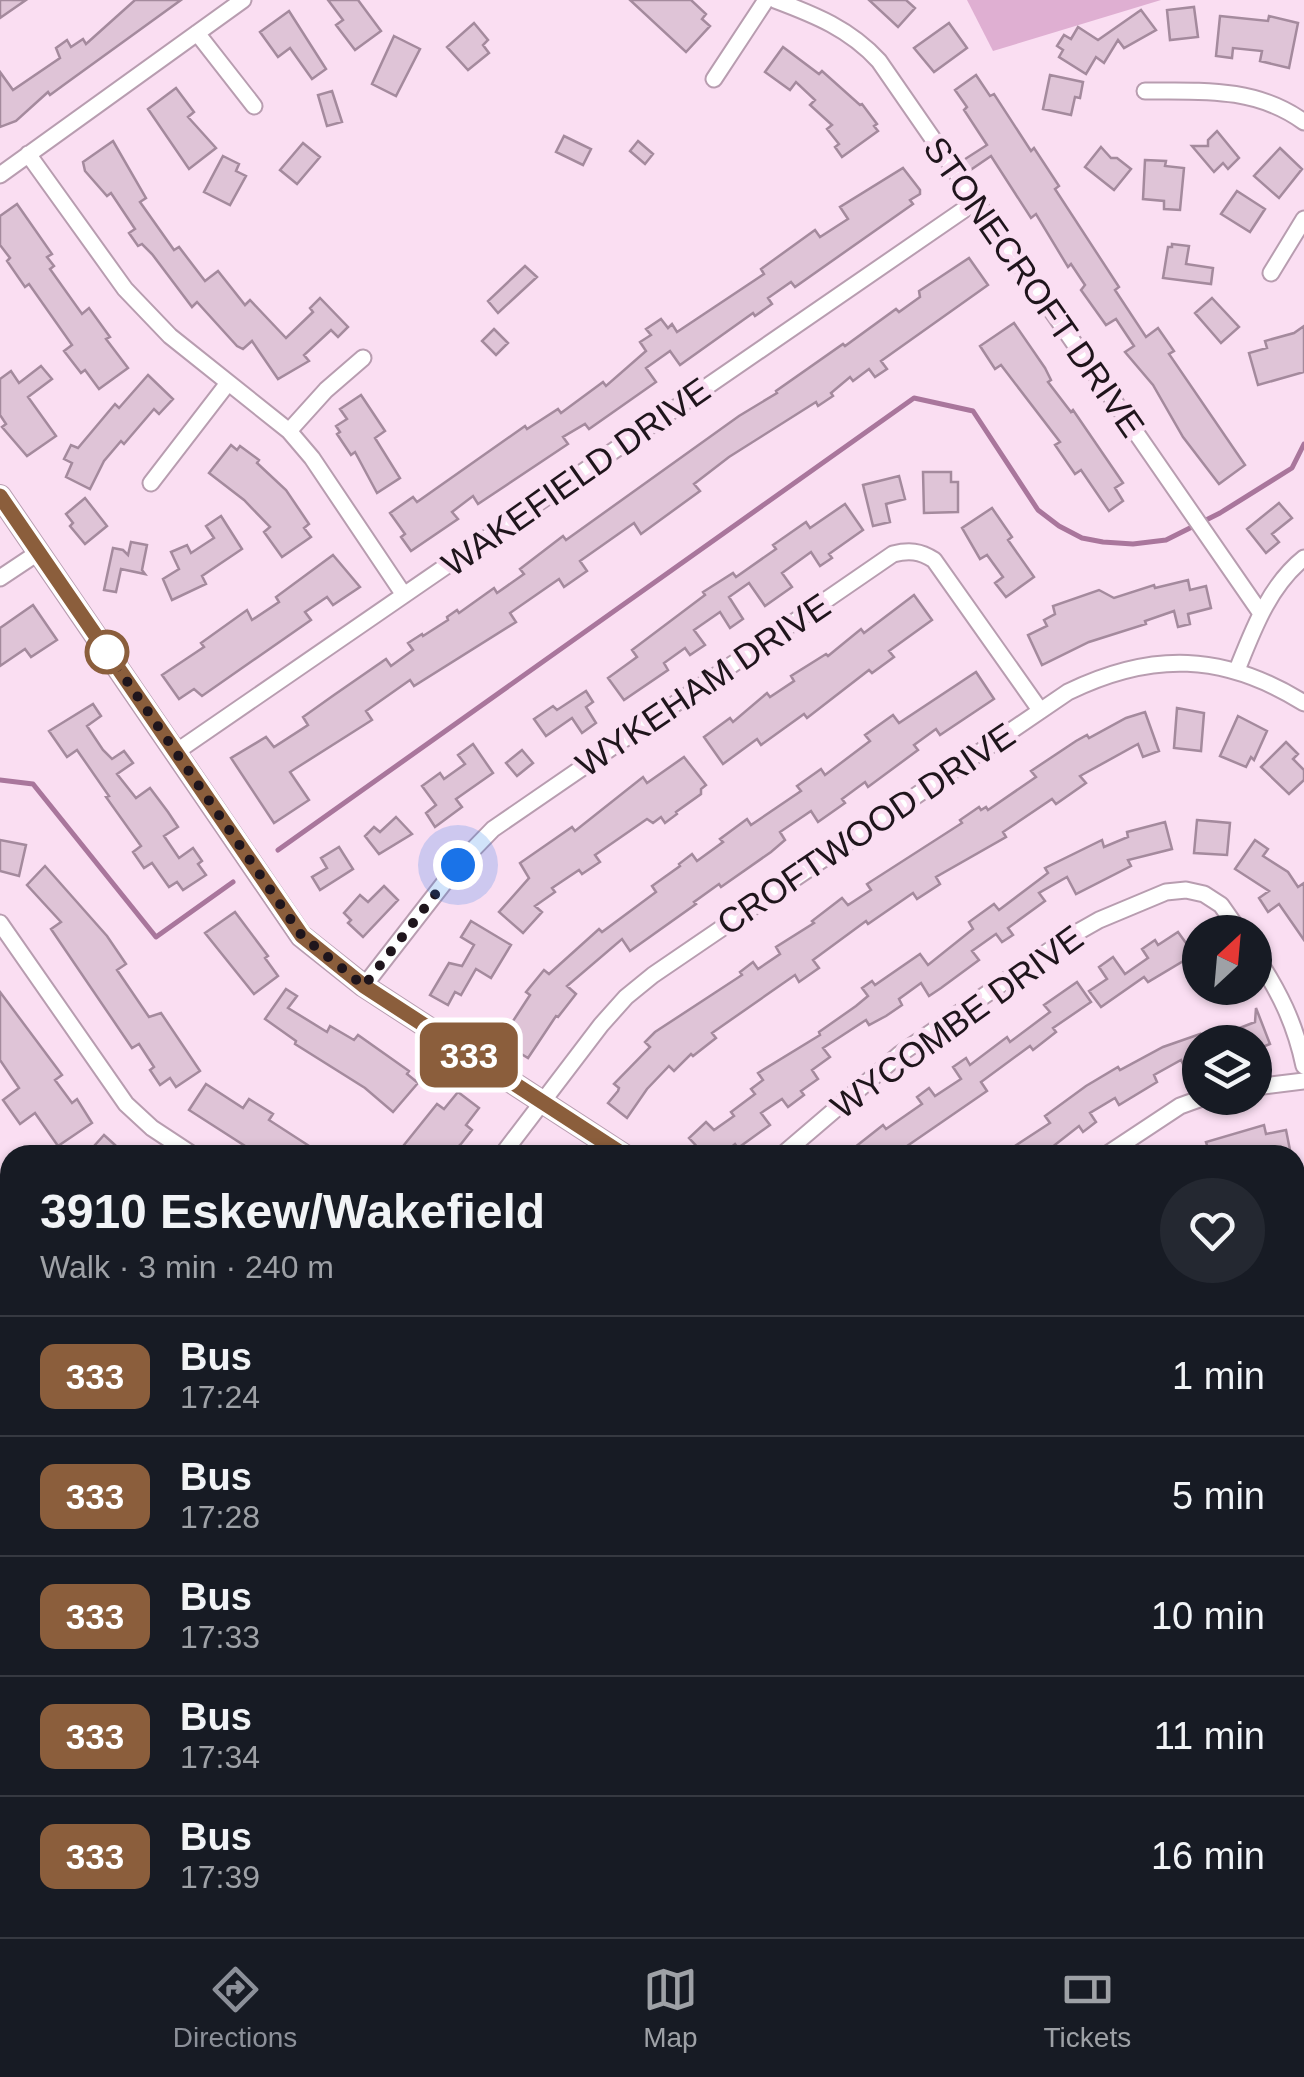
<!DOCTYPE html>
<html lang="en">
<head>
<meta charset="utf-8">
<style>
	body { margin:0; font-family:Helvetica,sans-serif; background:#242831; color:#f1f3f6; height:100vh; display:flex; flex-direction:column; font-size:38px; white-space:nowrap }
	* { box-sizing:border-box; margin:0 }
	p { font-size:32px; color:#9ea1a6 }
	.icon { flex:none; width:55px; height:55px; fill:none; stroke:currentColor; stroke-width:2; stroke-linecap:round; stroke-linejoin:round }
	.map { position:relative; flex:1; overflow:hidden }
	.sheet { position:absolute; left:0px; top:1145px; width:1305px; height:792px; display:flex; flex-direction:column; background:#171b24; border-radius:30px 30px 0 0; box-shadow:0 2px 8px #0004 }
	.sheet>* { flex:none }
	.badge { padding:0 20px; border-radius:15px; font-size:35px; line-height:65px }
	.needle { width:65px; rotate:26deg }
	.fabs { position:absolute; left:1182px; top:915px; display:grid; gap:20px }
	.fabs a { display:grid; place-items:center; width:90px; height:90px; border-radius:50%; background:#171b24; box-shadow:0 2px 8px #0004; font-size:50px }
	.you { position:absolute; width:50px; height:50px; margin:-25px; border:8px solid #fff; border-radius:50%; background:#1a73e8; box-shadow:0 0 0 15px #1a73e833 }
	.map>.badge { position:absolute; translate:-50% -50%; box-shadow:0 0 0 5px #fff }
	.round { display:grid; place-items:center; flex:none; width:105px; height:105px; border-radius:52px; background:#242831 }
	.head { display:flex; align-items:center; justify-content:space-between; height:170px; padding:0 40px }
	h1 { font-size:48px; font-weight:700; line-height:75px }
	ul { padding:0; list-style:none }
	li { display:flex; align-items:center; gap:30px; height:120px; padding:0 40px; border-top:2px solid #363941 }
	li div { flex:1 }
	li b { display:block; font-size:38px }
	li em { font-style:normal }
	li .badge { min-width:110px; font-weight:700; text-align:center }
	.dock { display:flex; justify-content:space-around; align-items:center; height:140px; border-top:2px solid #363941; background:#171b24; font-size:28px; color:#9ea1a6 }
	.dock a { display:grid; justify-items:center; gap:5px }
	.dock .selected { color:#8c9099 }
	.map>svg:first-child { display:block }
	.green { fill:#dfafd2 }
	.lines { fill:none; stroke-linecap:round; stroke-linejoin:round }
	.stream { stroke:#a9769c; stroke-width:5 }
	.building { fill:#dfc4d7; stroke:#a48a9d; stroke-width:2.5 }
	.lane-casing { stroke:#b89db0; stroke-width:11 }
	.street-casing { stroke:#b89db0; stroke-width:19 }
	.secondary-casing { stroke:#b89db0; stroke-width:24 }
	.lane { stroke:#fff; stroke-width:8 }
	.street { stroke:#fff; stroke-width:15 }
	.secondary { stroke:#fff; stroke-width:20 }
	.line-casing { stroke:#fff; stroke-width:22 }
	.line { stroke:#8b5e3c; stroke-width:15 }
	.walk { stroke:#1f151c; stroke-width:10; stroke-dasharray:0 18 }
	.stop-dot { fill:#fff; stroke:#8b5e3c; stroke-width:5 }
	.labels { text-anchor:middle; stroke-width:10; stroke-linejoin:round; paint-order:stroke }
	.street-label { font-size:35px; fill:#1f151c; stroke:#fadef2 }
</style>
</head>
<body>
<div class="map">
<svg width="1304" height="1937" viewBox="0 0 1304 1937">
	<rect width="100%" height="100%" fill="#fadef2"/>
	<!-- green -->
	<path class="green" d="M967,0H1161L993,51Z"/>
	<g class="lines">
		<!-- stream -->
		<path class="stream" d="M0,780L33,784L156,937L233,882
			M278,850L914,398L973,411L1038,510L1059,526L1082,538L1103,542L1133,544L1166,540L1220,513L1292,468L1304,444
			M1295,1414L1304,1409
			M515,1937L570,1928"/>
	</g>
	<!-- building -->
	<path class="building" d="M0,0H26L0,18Z
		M135,0H181L65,84L50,95L48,92L16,121L0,127V72L13,90L60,58L56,48L67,40L71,47L83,39L86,44Z
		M328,0H358L381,31L355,50L336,25L343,20Z
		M630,0H691L706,14L702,19L710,26L686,52Z
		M869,0H906L915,8L898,27Z
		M1194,7L1198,37L1170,40L1167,10Z
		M1141,10L1156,30L1124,48L1118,40L1104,63L1096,57L1086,74L1059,57L1063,50L1057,46L1064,35L1071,39L1078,27L1098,40Z
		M289,11L326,69L312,79L290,48L278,57L260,32Z
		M1220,16L1268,21L1269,16L1298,23L1289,68L1260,61L1262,51L1233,48L1232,58L1216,56Z
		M474,23L488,40L483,45L489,53L468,70L447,47Z
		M949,23L967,48L934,72L914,48Z
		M394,36L420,49L396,96L372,84Z
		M783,47L819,74L822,71L860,105L862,104L877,124L874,126L878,131L842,157L835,147L839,144L827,129L832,125L810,105L815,100L796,82L790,90L765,72Z
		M976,75L990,96L994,94L1031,151L1034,148L1059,186L1055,189L1119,287L1115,290L1146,337L1158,328L1174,351L1169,354L1245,465L1219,484L1183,437L1153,385L1125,352L1134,346L1116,319L1106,325L1081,290L1085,285L1071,264L1068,267L1036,214L1031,218L991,156L969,171L962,161L987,145L964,110L967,107L955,90Z
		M1050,75L1083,82L1080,98L1075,97L1071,115L1043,109Z
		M176,88L194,112L188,117L216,148L189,169L148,109Z
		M332,91L342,122L327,126L318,95Z
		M1217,131L1239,158L1228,169L1223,163L1214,172L1192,146H1208V140Z
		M564,136L591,149L583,165L556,152Z
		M113,141L146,198L140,202L174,250L179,247L205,281L218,271L245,305L250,300L286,338L313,312L310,308L320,298L348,327L338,337L331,330L304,355L309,361L278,379L252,341L243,349L237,346L197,302L192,307L152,254L142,244L138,246L129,233L135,229L111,193L107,196L85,171L83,162Z
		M638,141L653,154L645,164L630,151Z
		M303,143L320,157L297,184L280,170Z
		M1101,147L1111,158H1117L1131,169L1114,190L1085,167Z
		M1280,148L1302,169L1279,198L1254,176Z
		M223,156L239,164L236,171L246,176L230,205L204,192Z
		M1145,160L1166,161L1165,166L1184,168L1180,210L1164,209V201L1143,199Z
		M903,168L920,190V194L910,200L913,204L795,287L791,282L768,298L772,304L755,316L753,313L680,365L670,351L646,368L656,382L589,429L585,424L563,437L568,444L478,504L473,496L452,512L458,519L411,551L401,537L405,534L390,513L413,497L417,502L525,426L527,429L558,409L561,413L603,382L606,386L646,351L640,342L651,335L646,329L661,319L668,328L672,324L677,332L764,274L761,269L815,230L820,237L848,219L840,207Z
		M1237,191L1265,209L1250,232L1221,214Z
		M17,204L52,254L47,257L54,266L50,269L82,314L89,308L110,337L106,339L128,368L99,389L85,370L81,373L64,351L72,345L29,284L25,287L7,261L10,258L0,245V216Z
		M1172,244L1189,246L1186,264L1213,268L1211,284L1163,278L1168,247H1172Z
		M969,258L988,285L881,361L887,369L875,377L869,369L853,381L850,377L831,393L833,396L818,406L816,402L729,457L694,484L700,491L641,534L634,523L580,561L587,571L564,587L559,579L510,613L516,622L414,686L410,680L366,711L372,720L290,772L309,800L274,823L231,758L266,737L274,747L308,725L303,717L334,695L386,659L391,666L413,650L408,643L422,634L423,636L448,620L447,617L457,610L459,613L494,588L497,593L524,574L520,569L563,536L566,540L739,416L777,393L776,391L843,344L845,346L896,309L899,312L920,297L919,291Z
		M525,266L537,277L498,313L488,301Z
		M1212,298L1239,327L1221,343L1195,313Z
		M1014,323L1045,368L1051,380L1048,382L1071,412L1073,410L1123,483L1115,488L1123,501L1109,511L1081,470L1075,474L1055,445L1060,442L1001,365L995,369L980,346Z
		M1304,326V372L1258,385L1249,353L1267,348L1265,341L1294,333Z
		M494,329L508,343L496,355L482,341Z
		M41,366L52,379L28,397L56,436L27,456L2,427L6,424L0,415V379L11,371L19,383Z
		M148,375L173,399L159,414L154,409L124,444L121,441L104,461L90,489L66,477L72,463L64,459L71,445L78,448L115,404L119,408Z
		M361,395L385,431L375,438L400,478L377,493L355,452L351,455L337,434L340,432L336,426L347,419L340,409Z
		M231,445L237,450L240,446L259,460L257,463L286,490L309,524L304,528L311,537L282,557L264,532L270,527L244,500L209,473Z
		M923,472H951V482H958V512L924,513Z
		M899,476L905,499L886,504L890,522L873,526L863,485Z
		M85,498L107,526L85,544L70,526L73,523L66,514Z
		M1279,503L1292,518L1272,534L1279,542L1266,553L1247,529Z
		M845,504L863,530L829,554L832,558L820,566L811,552L782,573L792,587L765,606L749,583L729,597L743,619L730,628L720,612L694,630L705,645L690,655L685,648L664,663L668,670L624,700L608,678L637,657L632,650L705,595L703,592L733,573L736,577L776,549L773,545L806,522L810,528Z
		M992,508L1012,537L1008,540L1034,577L1006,597L995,583L1003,577L987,555L980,559L962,528Z
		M221,516L242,549L202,576L206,584L172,600L163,579L179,569L171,552L187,545L191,553L214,538L206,526Z
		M131,542L147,545L142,570L145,574L121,569L116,592L104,590L113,548L123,550L128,555Z
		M333,555L360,587L333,605L327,597L305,612L311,620L202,696L194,689L179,699L162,675L204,647L201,643L247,610L252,620L279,602L276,597Z
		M1188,580L1190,590L1206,586L1211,608L1188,614L1190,624L1178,627L1174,611L1145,621L1146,624L1089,642L1042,665L1028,635L1047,626L1044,620L1055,614L1053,606L1099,590L1114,598L1154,585L1155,588Z
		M914,595L932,620L889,651L894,657L872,673L869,670L807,718L804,714L761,745L757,739L723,764L704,737L730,718L733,722L767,693L770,697L794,681L791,676L826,654L828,656L861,629L864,633Z
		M33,605L57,640L31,657L25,649L0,666V628Z
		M976,672L994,699L940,735L936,729L914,745L918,750L868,787L865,782L842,799L845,803L818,822L811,811L780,832L785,840L771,852L721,887L719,884L694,902L696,904L630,951L622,939L567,986L576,994L558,1017L556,1016L528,1058L500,1041L530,995L526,992L544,970L549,974L599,929L602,932L656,892L652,886L680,866L679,864L692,854L697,861L723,842L720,839L747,819L751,825L801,791L797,786L821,769L825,775L870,741L865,735L893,715L899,723Z
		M586,691L593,702L586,707L596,723L582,733L572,718L546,736L534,719L553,706L557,710Z
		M93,704L101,716L87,726L103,750L112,759L124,751L133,763L117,774L136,798L150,788L168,812L178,827L164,836L179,858L193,848L202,861L198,864L206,875L183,890L177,882L169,887L152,863L144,868L133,852L141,846L106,797L109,796L77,750L67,757L49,731Z
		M1177,708L1204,713L1201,751L1174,748Z
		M1145,712L1159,751L1143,757L1138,744L1080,776L1086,783L1056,804L1052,799L1003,832L1006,837L936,877L940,884L917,899L913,893L868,924L866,921L813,960L819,968L799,982L795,975L712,1033L716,1038L693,1056L691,1054L674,1071L669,1066L647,1089L627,1118L608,1103L618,1091L619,1088L614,1084L650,1047L645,1042L655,1032L742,975L740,972L753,962L758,969L780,954L776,947L814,923L812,921L842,898L848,905L871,890L867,884L962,823L960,820L979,807L981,810L986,807L988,810L1036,777L1031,771L1076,741L1087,735L1089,738L1126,718Z
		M1238,716L1267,731L1254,760L1251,757L1246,767L1220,756Z
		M1286,742L1298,754L1293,759L1304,770V780L1289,794L1261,767Z
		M473,744L493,773L456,799L462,807L435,827L426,813L436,805L422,786L440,773L444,779L465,764L458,755Z
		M522,750L533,763L517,776L506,763Z
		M684,757L706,785L701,789V794L676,812L677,814L665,823L661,817L653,823L647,819L595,855L600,862L582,874L579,870L552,888L555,892L535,906L542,912L523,933L499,912L529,878L520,863L572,827L575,831L643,777L647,783Z
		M396,817L412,834L379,854L365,836L374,827L380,832Z
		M1197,820L1230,823L1227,855L1194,853Z
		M1165,822L1172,849L1128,860L1131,866L1076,894L1067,877L1039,893L1045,901L1008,928L1013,935L1002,942L996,934L972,951L979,960L941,988L929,996L921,983L899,999L902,1005L886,1016L869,1025L866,1020L823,1048L830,1057L812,1070L818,1079L801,1091L804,1095L788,1107L782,1099L761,1113L770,1125L738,1148L735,1144L722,1155H705L689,1138L706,1122L714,1130L734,1116L731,1112L755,1094L751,1089L763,1080L758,1073L820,1035L819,1032L856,1006L868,996L862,988L872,981L875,985L920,954L928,965L973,929L969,922L994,904L999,910L1048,873L1045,868L1102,840L1104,847L1128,837L1127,832Z
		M0,840L26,845L19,876L0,871Z
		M1255,840L1268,849L1263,856L1288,872L1298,887L1304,883V940L1279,904L1268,912L1259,898L1269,891L1235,869Z
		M339,847L353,869L320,890L312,877L327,868L321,858Z
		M45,866L107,936L126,964L117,970L149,1017L161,1013L200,1071L176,1087L170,1078L160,1085L150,1070L154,1067L139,1044L132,1048L51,929L61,922L27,885Z
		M384,886L398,900L363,937L348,923L351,920L344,913L360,895L368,902Z
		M235,912L268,956L265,958L278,976L254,994L205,933Z
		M471,921L511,945L491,978L476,969L461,995L455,992L448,1005L430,995L449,963L462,966L474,945L461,937Z
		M1178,932L1186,943L1200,934V951L1148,982L1144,977L1101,1007L1089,991L1107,979L1099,967L1113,957L1125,974L1148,958L1142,949L1155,940L1158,945Z
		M1077,982L1091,1002L1053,1028L1056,1032L1033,1050L1030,1046L981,1082L987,1091L894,1155H845L883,1125L886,1129L922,1104L917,1097L929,1088L935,1096L961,1079L953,1067L966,1058L970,1065L1007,1037L1010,1042L1050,1012L1044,1005Z
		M286,989L297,996L288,1008L327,1032L330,1026L354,1040L358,1035L409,1071L407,1074L418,1083L393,1112L365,1088L295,1044L296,1041L265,1019Z
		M0,992L62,1075L55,1080L72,1103L77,1099L92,1123L58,1146L35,1113L20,1124L3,1100L19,1088L0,1060Z
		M1256,1008L1270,1044L1255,1050V1042H1204L1255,1022Z
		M1200,1034V1057L1183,1064L1181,1060L1154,1075L1157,1082L1119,1105L1115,1098L1090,1113L1096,1122L1083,1132L1079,1126L1042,1155H1001L1050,1123L1045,1116L1086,1086L1118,1067L1120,1070L1163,1047Z
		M206,1084L243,1108L249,1099L273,1114L269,1120L323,1155H259L189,1110Z
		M458,1092L479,1108L466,1125L472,1130L461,1144L450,1155H417L404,1145L437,1104L444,1109Z
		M1264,1125L1266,1134L1286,1130L1291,1155H1210L1206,1142Z
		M104,1135L126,1155H86Z"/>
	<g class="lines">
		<defs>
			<path id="lane" d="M884,1928L891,1937"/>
			<path id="street" d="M775,0C815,15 850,29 879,61L1260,612
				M197,33L254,106
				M714,79L766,0
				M1145,91C1202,91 1256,87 1304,122
				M28,154L125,289L170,336L289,431L312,458L404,595
				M0,175L243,0
				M1271,273L1304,219
				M289,431L326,390L363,358
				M151,483L228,383
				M0,578L39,552
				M1237,670C1253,630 1269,586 1304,558
				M176,752L975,202
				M0,923L126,1104L152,1128L193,1155
				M1255,955C1279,991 1295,1023 1304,1066
				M364,986L458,865L493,829L893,554C909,550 920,551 934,560L1040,710
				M1255,1087L1304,1081
				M502,1155L601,1025L626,997L653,975L1068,692C1152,651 1224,653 1304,703
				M782,1155L900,1054L1069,937L1099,920L1166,892L1186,890L1204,894L1221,905L1240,932
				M1106,1155L1180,1106L1202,1098
				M0,1268L10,1282
				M1295,1283L1304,1278
				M0,1475L10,1471
				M1295,1758L1304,1771
				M0,1773L10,1766
				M1133,1928L1139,1937
				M116,1937L129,1928"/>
			<path id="secondary" d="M0,496L301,936L364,986L624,1155
				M0,1647L10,1661
				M1295,1664L1304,1657
				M1295,1698L1304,1691
				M194,1928L200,1937
				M920,1937L933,1928
				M966,1937L979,1928"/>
		</defs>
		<!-- lane casing -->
		<use href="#lane" class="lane-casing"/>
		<!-- street casing -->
		<use href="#street" class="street-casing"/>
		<!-- secondary casing -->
		<use href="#secondary" class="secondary-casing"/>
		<!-- lane -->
		<use href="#lane" class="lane"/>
		<!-- street -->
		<use href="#street" class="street"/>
		<!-- secondary -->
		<use href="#secondary" class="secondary"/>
	</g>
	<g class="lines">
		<defs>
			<path id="line" d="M0,496L302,936L364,986L624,1155"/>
		</defs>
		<!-- line casing -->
		<use href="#line" class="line-casing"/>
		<!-- line -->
		<use href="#line" class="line"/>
		<!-- walk -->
		<path class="walk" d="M107,652L302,936L364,986L458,865"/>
	</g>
	<!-- markers -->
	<circle class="stop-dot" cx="107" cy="652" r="20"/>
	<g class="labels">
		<!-- street labels -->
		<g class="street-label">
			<text transform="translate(1034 287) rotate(55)" y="12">STONECROFT DRIVE</text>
			<text transform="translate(576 477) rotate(-35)" y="12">WAKEFIELD DRIVE</text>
			<text transform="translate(703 685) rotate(-34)" y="12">WYKEHAM DRIVE</text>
			<text transform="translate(866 829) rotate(-34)" y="12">CROFTWOOD DRIVE</text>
			<text transform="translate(957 1022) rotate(-36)" y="12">WYCOMBE DRIVE</text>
		</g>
	</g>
</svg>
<div class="fabs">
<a><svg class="needle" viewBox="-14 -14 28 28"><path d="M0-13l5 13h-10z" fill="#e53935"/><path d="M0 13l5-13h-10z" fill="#9ea1a6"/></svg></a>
<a><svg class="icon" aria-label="layers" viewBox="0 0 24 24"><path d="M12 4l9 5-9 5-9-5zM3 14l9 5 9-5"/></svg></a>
</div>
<div class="you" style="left:458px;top:865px"></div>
<b class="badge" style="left:469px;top:1055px;background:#8b5e3c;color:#fff">333</b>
<section class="sheet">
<div class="head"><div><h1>3910 Eskew/Wakefield</h1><p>Walk · 3 min · 240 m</p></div><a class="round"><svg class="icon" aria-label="heart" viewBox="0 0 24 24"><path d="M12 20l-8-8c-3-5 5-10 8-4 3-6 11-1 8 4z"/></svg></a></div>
<ul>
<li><span class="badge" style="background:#8b5e3c;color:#fff">333</span><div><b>Bus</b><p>17:24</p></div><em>1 min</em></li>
<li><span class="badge" style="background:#8b5e3c;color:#fff">333</span><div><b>Bus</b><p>17:28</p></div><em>5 min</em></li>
<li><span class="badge" style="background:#8b5e3c;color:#fff">333</span><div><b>Bus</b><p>17:33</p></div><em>10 min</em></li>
<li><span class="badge" style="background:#8b5e3c;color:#fff">333</span><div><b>Bus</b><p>17:34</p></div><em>11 min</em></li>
<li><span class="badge" style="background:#8b5e3c;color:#fff">333</span><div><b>Bus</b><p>17:39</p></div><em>16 min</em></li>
</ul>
</section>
</div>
<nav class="dock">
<a class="selected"><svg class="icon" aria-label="directions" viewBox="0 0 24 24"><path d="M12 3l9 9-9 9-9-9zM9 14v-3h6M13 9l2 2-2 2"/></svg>Directions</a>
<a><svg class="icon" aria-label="map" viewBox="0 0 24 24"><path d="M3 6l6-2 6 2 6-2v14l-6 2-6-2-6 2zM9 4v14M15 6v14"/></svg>Map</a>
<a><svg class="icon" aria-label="tickets" viewBox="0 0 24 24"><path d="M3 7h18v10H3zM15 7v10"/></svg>Tickets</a>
</nav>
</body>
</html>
